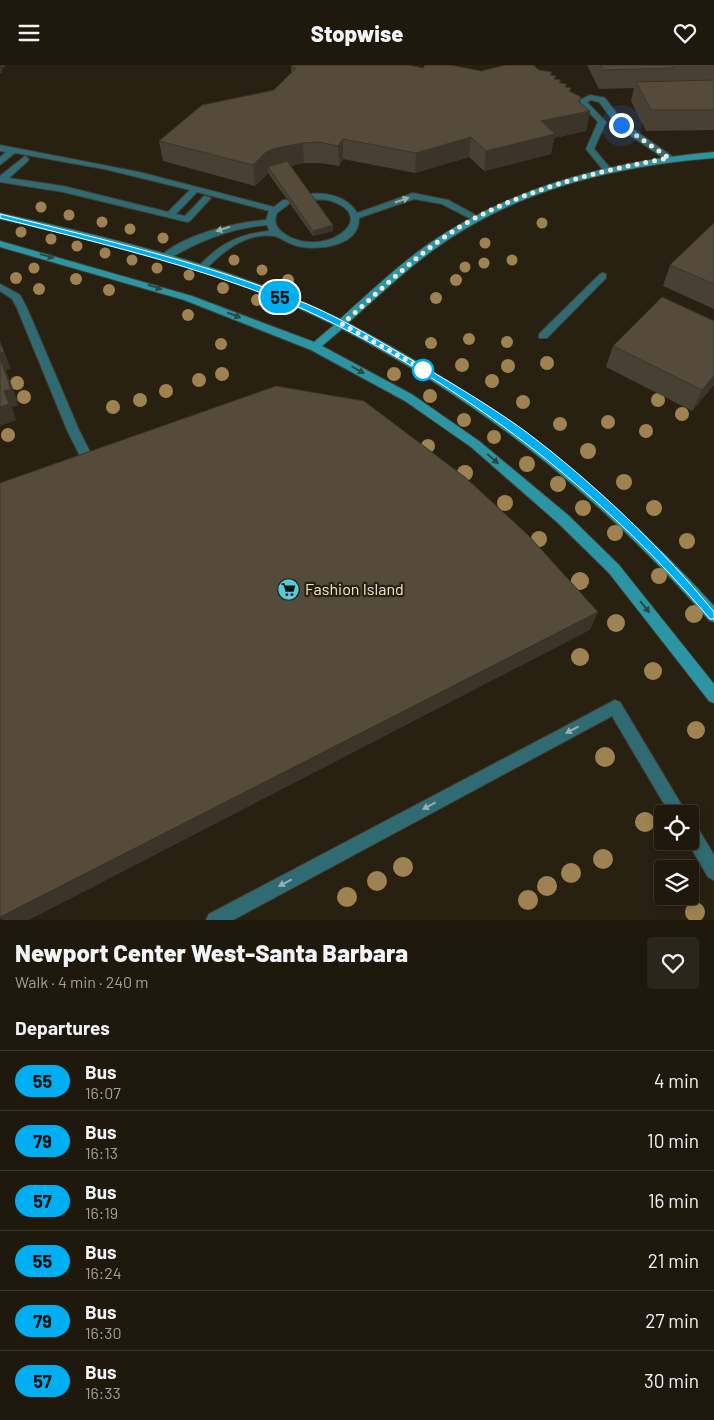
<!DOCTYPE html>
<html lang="en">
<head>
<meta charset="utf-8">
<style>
	body { margin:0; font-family:Barlow,sans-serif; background:#2b251b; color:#f1f3f6; height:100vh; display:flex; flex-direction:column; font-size:19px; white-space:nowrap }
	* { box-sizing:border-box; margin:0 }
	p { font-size:16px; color:#a1a09d }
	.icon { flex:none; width:28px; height:28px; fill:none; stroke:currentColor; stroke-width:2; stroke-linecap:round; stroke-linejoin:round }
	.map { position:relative; height:855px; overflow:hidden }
	.drawer { display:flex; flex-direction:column; background:#1e180d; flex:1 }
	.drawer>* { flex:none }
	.badge { padding:0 10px; border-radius:16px; font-size:18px; line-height:32px }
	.fabs { position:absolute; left:654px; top:740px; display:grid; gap:10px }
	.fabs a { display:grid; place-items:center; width:45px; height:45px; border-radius:5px; background:#1e180d; box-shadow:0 2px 8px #0003,0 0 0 1px #3c372e; font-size:25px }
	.you { position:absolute; width:25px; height:25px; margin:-12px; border:4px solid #fff; border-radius:50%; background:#1a73e8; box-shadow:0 0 0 8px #1a73e833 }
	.map>.badge { position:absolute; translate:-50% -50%; box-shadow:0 0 0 2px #fff }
	h2 { padding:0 15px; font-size:19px; line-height:45px }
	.round { display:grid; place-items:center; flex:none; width:52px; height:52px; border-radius:5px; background:#2b251b }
	.headline { display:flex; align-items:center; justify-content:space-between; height:85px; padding:0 15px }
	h1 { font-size:24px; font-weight:800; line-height:38px }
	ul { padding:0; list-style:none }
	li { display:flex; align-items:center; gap:15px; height:60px; padding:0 15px; border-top:1px solid #3c372e }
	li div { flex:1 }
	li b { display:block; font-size:19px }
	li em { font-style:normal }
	li .badge { min-width:55px; font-weight:700; text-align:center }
	header { display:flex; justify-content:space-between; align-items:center; height:65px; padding:0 15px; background:#1e180d; font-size:22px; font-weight:800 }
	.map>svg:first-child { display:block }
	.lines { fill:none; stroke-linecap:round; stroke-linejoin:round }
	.service-casing { stroke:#443c2e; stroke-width:2 }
	.secondary-casing { stroke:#443c2e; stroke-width:2 }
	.service { fill:#306b73; fill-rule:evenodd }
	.secondary { fill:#2c95a3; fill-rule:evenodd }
	.tree { fill:#9e8251 }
	.wall { fill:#484033 }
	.shaded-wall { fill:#3b3429 }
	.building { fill:#544b3b; stroke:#3b3429 }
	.oneway { fill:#98b0ae }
	.oneway2 { fill:#294944 }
	.line { fill:#00aff2; stroke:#fff }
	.walk { stroke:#ede8de; stroke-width:5; stroke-dasharray:0 9 }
	.stop-dot { fill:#fff; stroke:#00aff2; stroke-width:2.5 }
	.labels { text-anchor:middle; stroke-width:4.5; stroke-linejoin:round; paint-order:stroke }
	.poi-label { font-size:16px; fill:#ede8de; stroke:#282011; text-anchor:start }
</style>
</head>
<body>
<header><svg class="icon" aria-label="menu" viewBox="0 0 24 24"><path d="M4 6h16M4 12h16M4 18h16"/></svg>Stopwise<svg class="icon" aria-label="heart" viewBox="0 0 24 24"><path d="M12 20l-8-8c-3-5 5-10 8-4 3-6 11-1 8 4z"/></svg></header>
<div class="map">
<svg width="714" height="855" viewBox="0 0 714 855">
	<rect width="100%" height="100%" fill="#282011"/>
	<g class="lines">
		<defs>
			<path id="service" d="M590,30L605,33L624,58L672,91V95H666L618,62L599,37L591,35L587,37L606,57L594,84L611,104L604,106L586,84L598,57L578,36Z
				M0,80L139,107L274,142L283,135H289V139L277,148C274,156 275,161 282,167C320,197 383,153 331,136C322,133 313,136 304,134V130C322,126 347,130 357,148L413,128L448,135L481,153L479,155H473L442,139L414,134L359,153C360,182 315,187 294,180C287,178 280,172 274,171C246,167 222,187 204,206L201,207L196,204L198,202C219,179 239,169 269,166L267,160C230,163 200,176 168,194H162L160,192C181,170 236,157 266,155L269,146L197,127L176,149L185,151L204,131L211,133L190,156L187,157L63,127L0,117V111L25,91L29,94L28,96L9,113L63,121L168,147L190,125L104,104L15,88L0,100V92L6,87L0,86Z
				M603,208L606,209V213L547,273H539V269L600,209Z
				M0,219L20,230L27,243L79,365L98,403L96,406H88L86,403L67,365L17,243L12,234L0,226Z
				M615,635L620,637L687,749H670L612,651L233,855H206L209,849Z
				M690,758L696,760L714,790V815L708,812L687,776H690Z"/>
			<path id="secondary" d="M714,87V93C614,101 514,125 432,186C402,208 375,234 348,258C487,331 609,425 714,541V557L709,555C602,433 487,340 342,264L322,281L413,330L479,376L568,450L619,500L714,619V638L709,636L609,508L558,458L471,382L405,336L311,285L184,235L0,182V176L192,231L314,277L334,260C229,207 114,179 0,154V148C116,174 234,202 340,254C368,229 396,202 427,180C513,121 612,96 714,87Z"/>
		</defs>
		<!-- service casing -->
		<use href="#service" class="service-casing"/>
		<!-- secondary casing -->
		<use href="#secondary" class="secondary-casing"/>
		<!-- service -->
		<use href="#service" class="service"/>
		<!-- secondary -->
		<use href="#secondary" class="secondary"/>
	</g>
	<!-- trees -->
	<g class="tree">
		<circle cx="41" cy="142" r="5.5"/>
		<circle cx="69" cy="150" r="5.5"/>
		<circle cx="102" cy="157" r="5.5"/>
		<circle cx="542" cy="158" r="5.5"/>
		<circle cx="130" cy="164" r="5.5"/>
		<circle cx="21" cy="167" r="5.5"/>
		<circle cx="163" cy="173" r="5.5"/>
		<circle cx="51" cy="174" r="5.5"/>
		<circle cx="485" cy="178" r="5.5"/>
		<circle cx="77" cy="181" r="5.5"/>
		<circle cx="105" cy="188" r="5.5"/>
		<circle cx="132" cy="195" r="5.5"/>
		<circle cx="234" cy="195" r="5.5"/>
		<circle cx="512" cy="195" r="5.5"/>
		<circle cx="484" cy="198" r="5.5"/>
		<circle cx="465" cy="202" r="5.5"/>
		<circle cx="34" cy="203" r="5.5"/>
		<circle cx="157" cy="203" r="5.5"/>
		<circle cx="262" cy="205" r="5.5"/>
		<circle cx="189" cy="210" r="5.5"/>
		<circle cx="16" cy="213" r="6"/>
		<circle cx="76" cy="214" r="6"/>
		<circle cx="288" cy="215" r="6"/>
		<circle cx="456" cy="215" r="6"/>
		<circle cx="223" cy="223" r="6"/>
		<circle cx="39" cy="224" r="6"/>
		<circle cx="109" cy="225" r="6"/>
		<circle cx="436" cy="233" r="6"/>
		<circle cx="257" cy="235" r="6"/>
		<circle cx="188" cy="250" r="6"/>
		<circle cx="469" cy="274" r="6"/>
		<circle cx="507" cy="277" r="6"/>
		<circle cx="431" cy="278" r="6"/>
		<circle cx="221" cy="279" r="6"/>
		<circle cx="547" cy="298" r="7"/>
		<circle cx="462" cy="300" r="7"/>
		<circle cx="508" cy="301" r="7"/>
		<circle cx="222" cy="309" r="7"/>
		<circle cx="394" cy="309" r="7"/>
		<circle cx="199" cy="315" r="7"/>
		<circle cx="492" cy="316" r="7"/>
		<circle cx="17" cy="318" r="7"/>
		<circle cx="166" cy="326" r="7"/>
		<circle cx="430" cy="331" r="7"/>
		<circle cx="24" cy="332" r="7"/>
		<circle cx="140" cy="335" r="7"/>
		<circle cx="658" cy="335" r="7"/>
		<circle cx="523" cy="337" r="7"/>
		<circle cx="113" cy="342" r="7"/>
		<circle cx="682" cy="349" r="7"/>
		<circle cx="464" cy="355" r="7"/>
		<circle cx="608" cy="357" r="7"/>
		<circle cx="560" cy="359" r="7"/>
		<circle cx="646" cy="366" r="7"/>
		<circle cx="8" cy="370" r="7"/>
		<circle cx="494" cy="372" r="7"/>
		<circle cx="428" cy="381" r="7"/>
		<circle cx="588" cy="386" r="8"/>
		<circle cx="527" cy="399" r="8"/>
		<circle cx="465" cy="408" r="8"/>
		<circle cx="624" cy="417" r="8"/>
		<circle cx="558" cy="419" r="8"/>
		<circle cx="505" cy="438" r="8"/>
		<circle cx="583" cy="443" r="8"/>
		<circle cx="654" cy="443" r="8"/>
		<circle cx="615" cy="468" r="8"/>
		<circle cx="539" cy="474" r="8"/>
		<circle cx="687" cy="476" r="8"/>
		<circle cx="659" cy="511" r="8"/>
		<circle cx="580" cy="516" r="9"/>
		<circle cx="694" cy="549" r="9"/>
		<circle cx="616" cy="558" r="9"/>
		<circle cx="580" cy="592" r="9"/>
		<circle cx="653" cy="606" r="9"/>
		<circle cx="696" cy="665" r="9"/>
		<circle cx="605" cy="692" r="10"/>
		<circle cx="645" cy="757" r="10"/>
		<circle cx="603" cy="794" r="10"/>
		<circle cx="403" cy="802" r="10"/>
		<circle cx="571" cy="808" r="10"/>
		<circle cx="377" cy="816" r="10"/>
		<circle cx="547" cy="821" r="10"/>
		<circle cx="347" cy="832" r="10"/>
		<circle cx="528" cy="835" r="10"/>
		<circle cx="695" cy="847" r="10"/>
	</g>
	<!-- wall -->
	<path class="wall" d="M587,0H714V65L646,66L631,36L634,23L599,24Z
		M291,2L423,3L481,6L539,5L552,7L551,10L556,11L555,14L561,15L560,18L566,22L571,23L570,27L581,32L580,38L590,46L586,66L554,73L551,89L484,106L469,92L415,108L343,94L339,101L320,98H304L291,101L333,166L313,171L268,108L255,121L163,96L159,76L274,25L291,8Z
		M714,158V244L663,221L670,200Z
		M613,281L714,320L692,346L606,302Z"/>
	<!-- shaded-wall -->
	<path class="shaded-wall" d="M0,0H5V3H2V8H0Z
		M581,32L578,49L590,46L586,66L554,73L551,89L484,106L486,86L541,56L579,37Z
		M471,72L469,92L415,108L416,88Z
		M343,74V94L339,101L338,81Z
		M303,78L304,98L278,104L268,102V108L255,121L253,100L266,87L276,83Z
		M333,160V166L313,171V166Z
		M0,275L11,304L6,305L19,340L12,342L16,355L0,361V342L4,326L0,293Z
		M714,311V320L692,346L702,325Z
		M598,547L590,565L29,855H2L0,853V852Z"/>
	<!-- building -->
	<path class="building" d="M293,0H409L423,3L425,0H451L481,6L505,0H533L539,5L552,7L550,10L556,11L554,14L561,15L559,18L567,19L565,22L571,23L569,26L581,32L579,37L590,46L541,56L555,69L486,86L471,72L416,88L343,74L338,81L319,77L303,78L276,83L266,87L253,100L159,76L202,40L274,25L296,3L291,2Z
		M601,0H672L674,3L603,5Z
		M714,15V45H651L636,17Z
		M287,96L333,160L313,166L268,102Z
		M714,158V219L670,200Z
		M662,232L714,256V311L702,325L613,281Z
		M0,277L4,287L0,288Z
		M0,293L11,324L4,326L9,339L0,342Z
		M276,321L364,336L466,413L528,470L598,547L0,852V418Z"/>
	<!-- one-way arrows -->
	<defs><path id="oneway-solid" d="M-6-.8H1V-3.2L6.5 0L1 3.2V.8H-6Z" transform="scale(1.25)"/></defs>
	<g class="oneway">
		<use href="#oneway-solid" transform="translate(402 135) rotate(-19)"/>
		<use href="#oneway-solid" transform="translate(223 164) rotate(163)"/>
		<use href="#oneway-solid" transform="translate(572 665) rotate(152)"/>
		<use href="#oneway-solid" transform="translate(429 741) rotate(152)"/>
		<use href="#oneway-solid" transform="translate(285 818) rotate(152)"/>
	</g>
	<g class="oneway2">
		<use href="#oneway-solid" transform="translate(47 191) rotate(16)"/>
		<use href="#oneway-solid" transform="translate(155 222) rotate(17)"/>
		<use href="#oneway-solid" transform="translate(234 250) rotate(21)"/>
		<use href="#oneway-solid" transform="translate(358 305) rotate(30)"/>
		<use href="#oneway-solid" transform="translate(493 394) rotate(41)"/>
		<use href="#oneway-solid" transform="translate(645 542) rotate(51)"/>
	</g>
	<!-- line -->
	<path class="line" d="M0,149C104,175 208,198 307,239C340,253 372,272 403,290C445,314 486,338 525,366C595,419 660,481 714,547V554H710C599,423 459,315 303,244C285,236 266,230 248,223C165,193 83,174 0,153Z"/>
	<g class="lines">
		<!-- walk -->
		<path class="walk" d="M423,305L426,306L342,259C385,222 426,179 477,152C537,121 603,105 669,93L621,60"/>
	</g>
	<!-- icons -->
	<defs>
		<symbol id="supermarket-disc" viewBox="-11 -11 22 22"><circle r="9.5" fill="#53cbdb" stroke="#282011"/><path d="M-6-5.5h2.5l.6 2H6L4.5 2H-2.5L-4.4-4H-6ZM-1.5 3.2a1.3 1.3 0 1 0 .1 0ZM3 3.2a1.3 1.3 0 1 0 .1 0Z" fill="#111"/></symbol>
	</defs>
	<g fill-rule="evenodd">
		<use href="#supermarket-disc" x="276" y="512" width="25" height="25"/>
	</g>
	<!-- markers -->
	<circle class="stop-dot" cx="423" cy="305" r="10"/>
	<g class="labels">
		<!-- poi labels -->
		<g class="poi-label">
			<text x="305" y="530">Fashion Island</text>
		</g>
	</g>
</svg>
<div class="fabs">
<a><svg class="icon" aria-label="locate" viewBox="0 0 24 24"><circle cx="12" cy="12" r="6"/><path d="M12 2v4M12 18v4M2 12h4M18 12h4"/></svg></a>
<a><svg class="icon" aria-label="layers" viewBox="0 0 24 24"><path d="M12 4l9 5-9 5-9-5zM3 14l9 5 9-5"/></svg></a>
</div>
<div class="you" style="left:621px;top:60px"></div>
<b class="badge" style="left:280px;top:232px;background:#00aff2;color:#111">55</b>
</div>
<section class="drawer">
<div class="headline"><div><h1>Newport Center West-Santa Barbara</h1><p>Walk · 4 min · 240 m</p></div><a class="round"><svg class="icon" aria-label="heart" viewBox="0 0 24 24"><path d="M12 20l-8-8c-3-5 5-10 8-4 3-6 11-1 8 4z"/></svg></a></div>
<h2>Departures</h2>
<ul>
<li><span class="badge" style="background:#00aff2;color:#111">55</span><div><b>Bus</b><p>16:07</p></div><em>4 min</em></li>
<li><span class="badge" style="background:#00aff2;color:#111">79</span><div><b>Bus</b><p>16:13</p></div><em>10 min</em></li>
<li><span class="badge" style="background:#00aff2;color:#111">57</span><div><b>Bus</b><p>16:19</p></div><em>16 min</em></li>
<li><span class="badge" style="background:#00aff2;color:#111">55</span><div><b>Bus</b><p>16:24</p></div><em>21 min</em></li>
<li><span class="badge" style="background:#00aff2;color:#111">79</span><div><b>Bus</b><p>16:30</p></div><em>27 min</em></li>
<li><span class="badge" style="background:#00aff2;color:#111">57</span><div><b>Bus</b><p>16:33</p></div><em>30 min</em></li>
</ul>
</section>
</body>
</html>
